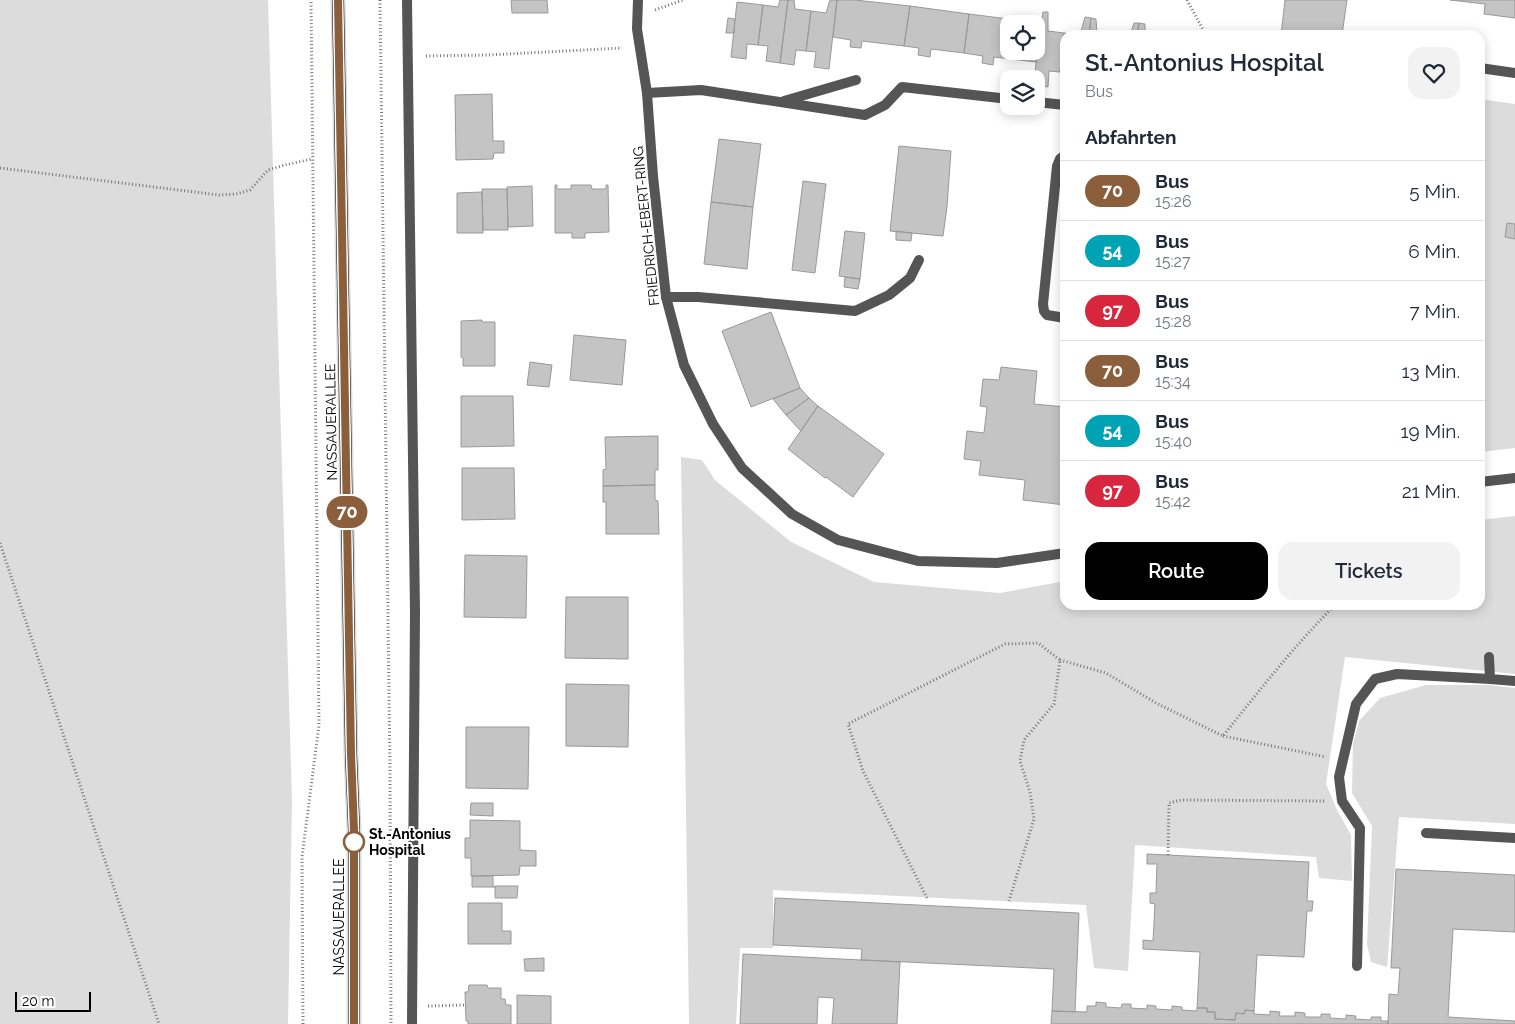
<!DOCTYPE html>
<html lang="de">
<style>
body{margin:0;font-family:Raleway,sans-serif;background:#f2f2f3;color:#1f2937;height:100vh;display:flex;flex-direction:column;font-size:19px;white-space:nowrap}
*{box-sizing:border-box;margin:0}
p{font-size:16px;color:#747a83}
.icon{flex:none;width:28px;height:28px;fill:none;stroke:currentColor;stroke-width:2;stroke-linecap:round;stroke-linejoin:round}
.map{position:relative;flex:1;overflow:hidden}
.sheet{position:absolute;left:1060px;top:30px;width:425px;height:580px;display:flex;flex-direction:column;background:#fff;border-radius:15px;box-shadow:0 2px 12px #0003}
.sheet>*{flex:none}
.badge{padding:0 10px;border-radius:16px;font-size:18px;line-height:32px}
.buttons{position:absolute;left:1000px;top:15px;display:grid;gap:10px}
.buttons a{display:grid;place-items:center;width:45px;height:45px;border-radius:10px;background:#fff;box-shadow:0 2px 12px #0003;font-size:25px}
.scale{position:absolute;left:15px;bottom:12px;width:76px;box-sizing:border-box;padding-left:5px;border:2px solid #000;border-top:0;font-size:14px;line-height:18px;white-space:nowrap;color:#000;-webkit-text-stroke:4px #fff;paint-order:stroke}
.map>.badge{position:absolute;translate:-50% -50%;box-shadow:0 0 0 2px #fff}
h2{padding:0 25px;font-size:19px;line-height:45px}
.round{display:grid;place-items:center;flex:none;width:52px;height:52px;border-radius:15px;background:#f2f2f3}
.overview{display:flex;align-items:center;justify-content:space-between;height:85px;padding:0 25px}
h1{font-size:24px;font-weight:600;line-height:38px}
.button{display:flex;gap:10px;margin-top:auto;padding:10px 25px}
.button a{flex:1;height:58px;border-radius:15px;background:#000;color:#fff;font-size:20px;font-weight:600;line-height:58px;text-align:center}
.button a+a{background:#f2f2f3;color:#1f2937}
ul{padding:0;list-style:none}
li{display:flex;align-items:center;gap:15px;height:60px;padding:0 25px;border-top:1px solid #e0e1e3}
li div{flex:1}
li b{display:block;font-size:19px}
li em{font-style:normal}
li .badge{min-width:55px;font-weight:700;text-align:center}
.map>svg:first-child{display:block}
.green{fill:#dcdcdc}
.building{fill:#c4c4c4;stroke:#999;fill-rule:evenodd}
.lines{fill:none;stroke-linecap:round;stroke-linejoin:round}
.primary-casing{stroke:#dbdbdb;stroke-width:15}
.path{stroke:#777;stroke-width:3;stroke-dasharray:1 2.5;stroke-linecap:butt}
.lane{stroke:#555;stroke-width:10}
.street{stroke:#555;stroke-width:10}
.primary{stroke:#000;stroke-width:12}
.line-casing{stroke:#fff;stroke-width:11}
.line{stroke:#8b5e3c;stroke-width:8}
.stop-dot{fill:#fff;stroke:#8b5e3c;stroke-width:2.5}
.labels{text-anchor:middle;stroke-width:4;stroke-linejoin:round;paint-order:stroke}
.street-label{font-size:14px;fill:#000;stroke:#fff}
.stop-label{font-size:14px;font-weight:bold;fill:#000;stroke:#fff;text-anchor:start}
</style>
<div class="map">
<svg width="1515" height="1024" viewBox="0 0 1515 1024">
<rect width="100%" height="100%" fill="#fff"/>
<path class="green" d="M0,0h268l24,801 -4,223h-288z
M1480,99l35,5v344l-35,4z
M681,457l21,3 13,20 76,62 83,40 126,11 65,-12v24h415v-85l35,-4v158l-170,-17 -19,127 11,26 14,25 1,46 -33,-3 -3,-21 -181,-12 -7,126 -34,-3 -8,-63 -313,-15v58h-33l-4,76h-47z
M1426,685h62l27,3v136l-116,-7 -12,150 -16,-5 -4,-18 5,-118 -20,-33 1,-49 6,-23 21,-23z"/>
<path class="building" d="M511,0h36l1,13h-36z
M780,0h8l-8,63 -14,-2 2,-15 -10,-1 5,-40 15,2z
M788,0h6l1,9 16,2 -5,40 -10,-1 -2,15 -14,-2z
M830,0h7l-8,69 -15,-2 2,-15 -10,-1 5,-40 15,2z
M837,0h18l55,6 -6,40 -42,-5 -1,7 -11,-1 1,-7 -18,-3z
M1285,0h62l-5,35h-61z
M1450,0h65v18l-31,-4 1,-10z
M737,2l26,3 -5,40 -11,-1 -1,15 -15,-2z
M910,6l59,8 -5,39 -33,-4 -1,8 -12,-2 1,-7 -15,-2z
M1043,12h5v19l16,2 -4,39 -11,-1 -1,16 -12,-2v-6h-2z
M969,14l72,9 -5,39 -42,-5 -1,8 -11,-2 1,-7 -19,-3zM1009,24h27v27h-27z
M1085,17l6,1 -2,17h-24v38l-5,-1 4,-39 16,2z
M728,18l7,1 -1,14h-8z
M1091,18l5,1 1,16h-8z
M1134,23h5l-2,12h-7z
M1139,23l6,1v11h-8z
M492,94l1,47h11v12h-10l-1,6 -37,1 -1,-65z
M719,139l42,5 -8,63 -42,-5z
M899,146l52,5 -4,56 -4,29 -53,-5z
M803,181l23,3 -11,89 -23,-3z
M555,185h2v4h14v-4h20l1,4h14v-4h2l1,47 -24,1v5h-13v-5h-17z
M532,186l1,40 -25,1 -1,-40z
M482,189h25l1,41h-25z
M482,192l1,41h-26v-40z
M711,202l42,5 -6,62 -43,-5z
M1507,223l8,1v15l-10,-2z
M845,231l20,2 -5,46 -21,-3z
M896,231l16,2 -1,8 -15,-1z
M845,277l15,2 -2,10 -14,-2z
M771,312l29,76 -49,19 -29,-76z
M482,320v2h13v44h-32v-8l-2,-1v-36z
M574,335l52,5 -4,45 -52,-5z
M530,362l22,3 -3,22 -22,-2z
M1001,367l36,4 -3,33 31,3v98l-42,-5 2,-20 -46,-5 2,-14 -17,-2 3,-28 17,2 3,-26 -7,-1 3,-27 16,1z
M800,388l9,10 -23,17 -13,-16z
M461,396h52l1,50 -53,1z
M809,398l9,8 -17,25 -15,-16z
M818,406l66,48 -31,43 -27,-20 -1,1 -37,-29z
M658,436v34h-3v15l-52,1v-16l3,-1 -1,-32z
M462,468h52l1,51 -53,1z
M655,485v15l3,1 1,33h-53v-32h-3v-16z
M465,555l62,1 -1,62 -62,-1z
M566,597h62v62l-63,-1z
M566,684l63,1 -1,62 -62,-1z
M466,727h63l-1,62 -62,-1z
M471,803h22v13l-23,-1z
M470,820l50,1v29l16,1v15h-16l-1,9 -48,1v-18h-6v-20h5z
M1147,854l162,8 -2,39h6l-1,10h-5l-3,46 -47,-2 -3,56 -9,-1 -1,4 -8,-1 -1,7 -20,-1v-7h-8v-4h-10l3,-56 -57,-3v-9l10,1 2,-37 -5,-1v-10h6l1,-29h-10z
M1396,869l119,6v57l-62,-3 -5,88 67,4v3h-127l1,-30 9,1 2,-27h-9z
M472,876h21v10l2,1h-23z
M495,886h23l-1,12h-22z
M775,898l304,15 -4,99 -23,-1 2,-42 -190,-9h-3l1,-11 -89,-4z
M468,903h34v28h9v13h-43z
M743,954l157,8 -3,62h-65l2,-26 -16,-1 -1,27h-77z
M544,958v13h-19l-1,-12z
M469,985h18l1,3h13v11h4l1,6h5v19h-43v-3h-2l-1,-29h3z
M517,995l34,1v28h-34z
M1096,1002l10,1v4l15,1 1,-4h9v4l16,1v-4l9,1v3l16,1v-4l10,1v3l15,1v-3h10v4h8v7l20,1 1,-7 8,1 1,-4 9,1v3l16,1v-4l10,1 -1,4h16v-4l10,1v4h16v-3h9v4l16,1v-4l10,1 -1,3 16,1v-3h10v4h7v3h-337l1,-13 35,1v-6h9z"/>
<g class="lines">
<defs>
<path id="primary" d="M338,0l13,754 3,75v195"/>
</defs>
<use href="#primary" class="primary-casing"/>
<path class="path" d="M380,0l10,771 1,253
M1187,0l19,35
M655,10l28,-10
M426,56l62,-1 134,-7
M0,168l219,27 17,-1 14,-4 18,-20 17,-5 27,-6
M0,543l159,481
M1060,660l46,13 50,30 67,33c36,-45 71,-90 112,-131
M1223,736l103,21
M1168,855l1,-52 12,-3 145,1
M927,898l-64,-127 -15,-47 157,-80 33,-1 22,17 -6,44 -30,36 -4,21 10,31 4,27 -25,82
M428,1006l37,-1
M303,1024l-1,-167 17,-132 -8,-725"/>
<path class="lane" d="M647,93l54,-3 164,25 20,-10 17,-18 107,12
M784,101l72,-21
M1036,102l29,3
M1065,155l-5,4 -3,7 -14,138 1,7 3,4 18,3
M666,297h32l157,14 34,-16 21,-17 9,-18
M1489,657l1,22 25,2
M1426,833l89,5
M1357,966l3,-138 -18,-27 -3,-24 17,-73 19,-25 22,-5 93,5"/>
<path class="street" d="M407,0l8,612 -3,412
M638,0l-1,29 10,64 6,83 13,121 18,68 29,59 29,44 50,46 46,26 80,21 79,2 68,-10
M1480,68l35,5
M1480,482l35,-4"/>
<use href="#primary" class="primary"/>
</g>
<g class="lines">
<defs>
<path id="line" d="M338,0l13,754 3,76v194"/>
</defs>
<use href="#line" class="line-casing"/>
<use href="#line" class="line"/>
</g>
<circle class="stop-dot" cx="354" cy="842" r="10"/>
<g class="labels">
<g class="street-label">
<text transform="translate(646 226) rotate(-96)" y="5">FRIEDRICH-EBERT-RING</text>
<text transform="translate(331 422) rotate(-91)" y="5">NASSAUERALLEE</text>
<text transform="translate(339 917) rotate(-90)" y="5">NASSAUERALLEE</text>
</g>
<g class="stop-label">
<text x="369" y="839">St.-Antonius<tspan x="369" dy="16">Hospital</tspan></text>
</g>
</g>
</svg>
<div class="buttons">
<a><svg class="icon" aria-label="locate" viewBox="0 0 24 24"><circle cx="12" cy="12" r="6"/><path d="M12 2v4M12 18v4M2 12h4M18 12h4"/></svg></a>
<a><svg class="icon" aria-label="layers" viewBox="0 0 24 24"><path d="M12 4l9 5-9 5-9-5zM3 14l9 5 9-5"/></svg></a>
</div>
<div class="scale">20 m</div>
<b class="badge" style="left:347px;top:512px;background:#8b5e3c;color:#fff">70</b>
<section class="sheet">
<div class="overview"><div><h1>St.-Antonius Hospital</h1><p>Bus</p></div><a class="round"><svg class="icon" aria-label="heart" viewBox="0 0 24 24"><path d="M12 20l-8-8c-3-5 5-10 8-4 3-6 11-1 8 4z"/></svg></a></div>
<h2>Abfahrten</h2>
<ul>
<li><span class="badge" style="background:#8b5e3c;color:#fff">70</span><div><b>Bus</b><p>15:26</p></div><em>5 Min.</em></li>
<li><span class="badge" style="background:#00a3b4;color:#fff">54</span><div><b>Bus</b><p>15:27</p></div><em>6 Min.</em></li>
<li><span class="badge" style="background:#d7263d;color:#fff">97</span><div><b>Bus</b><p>15:28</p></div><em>7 Min.</em></li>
<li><span class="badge" style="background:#8b5e3c;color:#fff">70</span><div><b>Bus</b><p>15:34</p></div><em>13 Min.</em></li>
<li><span class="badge" style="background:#00a3b4;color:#fff">54</span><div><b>Bus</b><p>15:40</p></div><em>19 Min.</em></li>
<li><span class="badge" style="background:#d7263d;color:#fff">97</span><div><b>Bus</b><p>15:42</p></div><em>21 Min.</em></li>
</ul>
<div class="button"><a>Route</a><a>Tickets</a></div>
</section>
</div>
